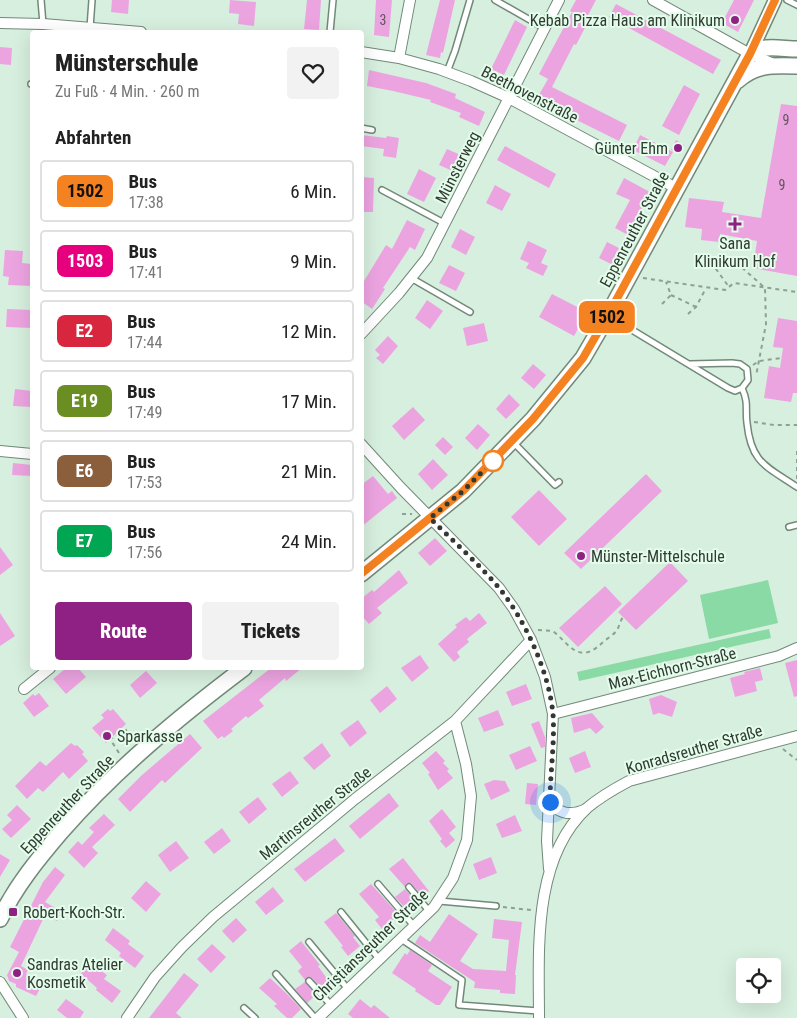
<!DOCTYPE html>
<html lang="de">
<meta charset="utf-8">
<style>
body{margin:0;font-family:"Roboto Condensed",sans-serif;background:#f2f2f2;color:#222;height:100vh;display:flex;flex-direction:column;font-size:19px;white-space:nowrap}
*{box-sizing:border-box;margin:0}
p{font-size:16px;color:#767676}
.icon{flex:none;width:28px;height:28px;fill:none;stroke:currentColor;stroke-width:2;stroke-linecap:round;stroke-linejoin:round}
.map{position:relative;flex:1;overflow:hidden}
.panel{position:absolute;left:30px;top:30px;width:334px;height:640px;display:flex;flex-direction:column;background:#fff;border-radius:5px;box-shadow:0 5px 20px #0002}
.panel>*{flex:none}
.badge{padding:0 10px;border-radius:8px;font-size:18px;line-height:32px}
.fabs{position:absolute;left:736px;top:958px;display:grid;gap:10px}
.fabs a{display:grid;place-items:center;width:45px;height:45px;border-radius:5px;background:#fff;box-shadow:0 5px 20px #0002;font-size:25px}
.you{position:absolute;width:25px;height:25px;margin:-12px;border:4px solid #fff;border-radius:50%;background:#1a73e8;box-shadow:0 0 0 8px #1a73e833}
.map>.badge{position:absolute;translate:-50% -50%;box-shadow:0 0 0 2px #fff}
h2{padding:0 25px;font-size:19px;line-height:45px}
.round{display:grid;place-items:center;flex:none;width:52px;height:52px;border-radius:5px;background:#f2f2f2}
.overview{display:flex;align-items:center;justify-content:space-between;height:85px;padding:0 25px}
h1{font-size:24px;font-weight:800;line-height:38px}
.button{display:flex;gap:10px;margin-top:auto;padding:10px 25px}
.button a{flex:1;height:58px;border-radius:5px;background:#8f2184;color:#fff;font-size:20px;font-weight:800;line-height:58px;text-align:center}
.button a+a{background:#f2f2f2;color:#222}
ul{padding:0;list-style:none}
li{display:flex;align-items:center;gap:15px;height:62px;margin:0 10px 8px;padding:0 15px;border:2px solid #e0e0e0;border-radius:5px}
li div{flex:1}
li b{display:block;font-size:19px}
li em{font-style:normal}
li .badge{min-width:55px;font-weight:700;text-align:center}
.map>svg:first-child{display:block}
.green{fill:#89daa4}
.building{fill:#eca4e0}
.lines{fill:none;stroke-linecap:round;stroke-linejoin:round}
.service-casing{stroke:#728979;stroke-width:8}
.minor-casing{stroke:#728979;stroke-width:12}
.tertiary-casing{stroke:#728979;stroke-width:15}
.secondary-casing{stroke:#728979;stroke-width:18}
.path{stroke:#8e9f93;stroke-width:2;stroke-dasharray:4 4;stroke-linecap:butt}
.service{stroke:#fff;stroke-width:5}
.minor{stroke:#fff;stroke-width:10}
.tertiary{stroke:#fff;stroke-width:12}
.secondary{stroke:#fff;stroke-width:15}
.line-casing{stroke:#fff;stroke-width:11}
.line{stroke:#f58220;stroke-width:8}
.walk{stroke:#303932;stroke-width:5;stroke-dasharray:0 9}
.poi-dot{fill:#8f2184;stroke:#e4fdeb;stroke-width:2}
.stop-dot{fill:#fff;stroke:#f58220;stroke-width:2.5}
.labels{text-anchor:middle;stroke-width:4;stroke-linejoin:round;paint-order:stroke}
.number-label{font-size:14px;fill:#5f545e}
.poi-label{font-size:16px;fill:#303932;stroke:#e4fdeb;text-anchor:start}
.street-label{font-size:16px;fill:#303932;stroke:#e4fdeb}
</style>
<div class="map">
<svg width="797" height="1018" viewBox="0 0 797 1018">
<rect width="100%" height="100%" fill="#d7efde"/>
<path class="green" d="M768,580l10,43 -69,16 -9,-44z
M769,629l2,9 -192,43 -2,-9z"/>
<path class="building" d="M112,0h17l-1,14 -17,-2z
M230,0l26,2 -2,24 -16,-2 1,-10 -10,-1z
M307,0h14l-2,30 -15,-1z
M376,0h16l-3,37 -15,-2z
M440,0h15l-12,53 -2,-1 -1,6 -14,-3z
M576,0h20l-10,19 3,1 -13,25 -2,-1 -22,43 75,38 -8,16 -83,-41 12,-21 -9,-5 33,-62 -2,-1z
M734,0h20l-16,32 -16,-9z
M616,4l105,56 -8,14 -104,-57z
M515,20l12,7 -23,48 -13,-6z
M0,47l12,1 -1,17 -11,-1z
M369,70l57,13 30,11 -1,4 30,14 -6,14 -20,-9 2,-4 -31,-11 1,-2 -38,-9 -26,-5z
M684,85l16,9 -21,41 -17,-9z
M781,104l16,2v170l-44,-8 4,-27 -37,-7 -1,8 -18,-2 1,-11 -17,-2 4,-29 35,4 -2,10 39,6z
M361,135l25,3 1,-2 12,2 -3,20 -13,-2 1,-7 -23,-3z
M640,135l33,17 -8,14 -32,-16z
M676,140l8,5 -4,9 -9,-4z
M505,146l51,28 -7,14 -52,-28z
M447,149l16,7 -8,16 -16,-7z
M419,169l17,9 -12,24 -17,-8z
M361,177l13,1 -1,34h-12z
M624,178l26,14 -22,43 -13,-7 15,-28 -14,-6z
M495,185l16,9 -9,17 -16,-8z
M407,220l18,9 -10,21 -5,-3 -27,41 2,1 -13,20 -11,-8v-15l25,-41 6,4z
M460,229l15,8 -9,18 -15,-8z
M528,241l19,9 -6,13 7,3 -5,10 -17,-8 3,-5 -9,-4z
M607,242l14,7 -8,16 -14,-7z
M5,250l18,1 -1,12 10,1v22l-24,-1 1,-8 -6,-1z
M449,265l16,8 -9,18 -17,-8z
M552,294l35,18 -13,24 -35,-19z
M427,300l16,11 -13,18 -15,-11z
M7,309l25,1v18l-26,-1z
M778,318l19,3v72h-4l-2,9 -27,-4 5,-32 11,2 3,-20 -10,-1z
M484,323l4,18 -21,5 -4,-18z
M388,336l10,10 -15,18 -7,-6 4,-3 -5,-5z
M533,364l13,11 -12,14 -13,-11z
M15,389l17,2v16l-19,-1z
M509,394l11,11 -14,14 -10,-10z
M413,407l12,13 -21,20 -12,-14z
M478,424l12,11 -13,15 -12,-12z
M443,437l10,10 -8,8 -10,-10z
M433,459l15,16 -16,15 -14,-16z
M13,463l19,2v11l-20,-1z
M646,474l16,17 -81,78 -17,-16z
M373,476l15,18 4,-3 5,7 -36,29v-42z
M539,490l28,29 -28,27 -28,-29z
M435,538l12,13 -17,15 -12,-13z
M0,547l13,18 -13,10z
M670,562l18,19 -52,49 -18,-18z
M399,570l9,13 -31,25 5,5 -13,11 -8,-9v-16l11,-9 2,2z
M605,586l17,18 -44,43 -19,-19z
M0,613l15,23 -15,10z
M479,613l8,10 -20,16 2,3 -12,10 3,5 -6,5 -16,-18 19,-17 -2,-2 11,-8 4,4z
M420,655l9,13 -17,14 -11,-14z
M797,660v36l-3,1 -9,-34z
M66,668h12l8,9 -20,17 -13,-15z
M271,668h31l-16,13 -1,-3 -26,22 5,6 -16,12 -2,-2 -15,13 2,2 -9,7 -2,-2 -4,3 -15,-18z
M760,668l3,12 -8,2 2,9 -22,6 -5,-19 15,-4 -1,-2z
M146,671l11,12 -17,15 -10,-13z
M526,684l6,15 -20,7 -6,-14z
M387,686l10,13 -17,14 -10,-13z
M39,693l10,13 -15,11 -11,-14 10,-9 2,2z
M661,695l16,7 -5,15 -13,-4 -6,2 -4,-16z
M108,709l2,2 3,-2 13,15 -20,19 -14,-15 12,-10 -3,-3z
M498,710l6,15 -20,7 -6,-14z
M592,713l12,14 -8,7 -6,-6 -16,5 -3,-15z
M358,720l9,13 -17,14 -10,-14z
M539,721l6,16v10l-4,1 -10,-24z
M190,734l12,14 -37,35 -3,-3 -32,32 -12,-13 24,-24z
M71,743l4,3 2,-1 7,7 -2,2 6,7 -19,18 -6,-7 -20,20 -5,-4 -11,11 -12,-13 25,-25 6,5z
M322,743l9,13 -17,14 -11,-12z
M530,746l7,15 -21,9 -7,-15z
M436,751l9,10 -2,2 6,6 -2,2 6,7 -15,12 -10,-16 2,-1 -8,-10z
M585,751l6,16 -16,6 -6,-15z
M290,771l9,12 -17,14 -10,-13z
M494,780l11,1 5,10 -19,9 -7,-16z
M527,783l11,1 -2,21 -11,-1z
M389,793l10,13 -39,33 -11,-13z
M258,797l9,12 -18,15 -10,-12z
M17,805l14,14 -20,19 -9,-9 10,-9 -5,-5z
M442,809l14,18 -7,6 6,7 -9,8 -6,-7 2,-2 -13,-18z
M104,814l11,11 -23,22 6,6 -14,15 -16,-16 10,-11 4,4 12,-13 -5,-4z
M515,815l7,16 -20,7 -6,-14z
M222,828l9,13 -17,13 -10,-12z
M335,838l10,13 -40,31 -11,-13z
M176,841l13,17 -19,14 -12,-17z
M0,854l10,6 -10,17z
M491,857l6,16 -18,7 -6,-16z
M403,858l26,33 -6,6 -12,-14h-4l-2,4 -16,-18z
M55,867l10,8 -20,27 17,10 -5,9 -12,-6 -24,51 7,4 -2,4 17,9 -7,13 -20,-9v-3l-7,-3 -2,-6 12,-23 -9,-5 33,-65z
M146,881l15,13 -15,18 -15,-14z
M371,884l28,31 -17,14 -7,-9 4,-3 -20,-23z
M273,887l11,14 -18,14 -11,-13z
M405,889l11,13 -10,7 -11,-12z
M336,913l19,23 -2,1 7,9 -12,10 -7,-9 2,-1 -19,-24z
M449,914l29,20 -18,27 13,8 33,2 3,-31 -17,-2 2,-19 28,3 -7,53h1l-1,19 -15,-1v-3l-26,-2 1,-6 -60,-39 5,-8 10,7z
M236,918l11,12 -14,13 -11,-12z
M113,928l17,13 -2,3 16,12 -9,12 -16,-12 2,-3 -16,-13z
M301,941l19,24 -2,1 13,18 -8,6 -11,-12 -4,-1 -3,3 -7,-9 4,-4 -13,-16z
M212,944l14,13 -15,16 -14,-14z
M410,950l22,15 -4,6 24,16 -12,18h-4l-21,-14 1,-2 -24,-16 13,-20 2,2z
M89,962l18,13 -3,4 17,12 -9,12 -16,-13 1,-2 -16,-14z
M184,973l15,12 -23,28 6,5h-33z
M270,978l18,17 13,14 -9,9h-5l-13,-12 3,-2 -18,-16z
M305,982l11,13 -9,8 -12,-14z
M66,999l18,13 -4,6h-13l-10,-8z
M360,999l11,9 3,-3 16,13h-37l-5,-4z"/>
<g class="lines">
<defs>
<path id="service" d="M41,0l2,24
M495,0l49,28
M787,0l10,5
M90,28l2,-28
M330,32l3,-32
M447,72l8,-21 15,-51
M31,84h1
M361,128l11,2
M382,190l62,33
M411,278l59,34
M609,316l119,72 7,3 7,-3 6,-8 -1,-11 -7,-5 -8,-1 -42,1
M742,388c7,16 3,20 5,35 4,40 19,43 50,64
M513,442l42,43 4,-3
M789,527l8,-2
M378,884l36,42
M409,887l20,24
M439,901l57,5
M341,912l38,47
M401,939l61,41 -3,25 80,6
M309,942l38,46
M276,974l39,44
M309,981l22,24
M244,1008l11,10"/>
<path id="minor" d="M653,0l97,54 24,10
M0,23l43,1 98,8
M361,52l38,6 40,11 32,12 38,17 167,90
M399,58l11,-58
M361,334l38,-41 28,-35 132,-258
M361,444l40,44 98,100 15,21 17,31 14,37 8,37 -6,127 2,28
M0,451l32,3
M24,689l26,-21
M553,714l226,-58 18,-8
M550,797c4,18 22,19 36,12
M0,982l23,36
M127,1018l28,-41 27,-30 31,-30 142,-118 100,-78 76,-81
M318,1018l116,-111 19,-29 14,-38 4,-44 -5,-32 -11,-43
M539,1018c0,-68 -7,-159 48,-210 13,-11 27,-19 42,-27l168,-45"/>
<path id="tertiary" d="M750,54l25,-54"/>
<path id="secondary" d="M737,81c18,-17 37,-16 60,-15
M361,574l102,-83 70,-72 50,-61 25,-43 142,-261c12,-10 32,-5 47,-5
M0,919c15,-32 38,-60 61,-87 54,-62 118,-115 183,-164"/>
</defs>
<use href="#service" class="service-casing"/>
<use href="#minor" class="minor-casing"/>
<use href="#tertiary" class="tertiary-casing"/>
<use href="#secondary" class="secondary-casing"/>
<path class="path" d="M730,257l35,31 1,36 -10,52
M711,262l18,25
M643,278l82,12 9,-7 63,9
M671,295l25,12
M662,304l9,-9 -5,-13
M688,314l8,-7 10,-19
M753,365l6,-4 23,-3
M754,422l20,3h23
M797,479v-30
M402,514h10
M538,630l15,1c17,14 26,34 49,12 4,-4 12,-8 15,-13 3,-5 3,-10 7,-14
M783,749l14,11
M119,753l-9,-14 20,-11
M503,907l28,3"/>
<use href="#service" class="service"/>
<use href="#minor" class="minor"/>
<use href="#tertiary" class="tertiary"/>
<use href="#secondary" class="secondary"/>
</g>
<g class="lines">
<defs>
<path id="line" d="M361,574l102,-83 70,-72 50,-61 25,-43 142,-261 25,-54"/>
</defs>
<use href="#line" class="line-casing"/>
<use href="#line" class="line"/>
<path class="walk" d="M493,461l-30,30 -33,27c23,23 50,47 70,71 26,33 49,83 53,125 2,29 -3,59 -3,88"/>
</g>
<g class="poi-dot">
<circle cx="735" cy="20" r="5"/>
<circle cx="678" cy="148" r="5"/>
<path d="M732.5 216.5h5v5h5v5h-5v5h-5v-5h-5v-5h5z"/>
<circle cx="581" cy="556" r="5"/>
<circle cx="107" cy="736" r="5"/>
<rect x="8" y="907" width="10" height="10" rx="2.5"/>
<circle cx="17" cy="973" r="5"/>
</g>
<circle class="stop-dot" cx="493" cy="461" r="10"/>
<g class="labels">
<g class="number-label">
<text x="383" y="25">3</text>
<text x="786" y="125">9</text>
<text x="782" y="190">9</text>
</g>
<g class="poi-label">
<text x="725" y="26" text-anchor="end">Kebab Pizza Haus am Klinikum</text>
<text x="668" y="154" text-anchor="end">Günter Ehm</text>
<text x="735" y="249" text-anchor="middle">Sana<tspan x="735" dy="18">Klinikum Hof</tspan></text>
<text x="591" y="562">Münster-Mittelschule</text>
<text x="117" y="742">Sparkasse</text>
<text x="23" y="918">Robert-Koch-Str.</text>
<text x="27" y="970">Sandras Atelier<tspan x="27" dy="18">Kosmetik</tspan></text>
</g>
<g class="street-label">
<text transform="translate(530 94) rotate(27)" y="6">Beethovenstraße</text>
<text transform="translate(457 167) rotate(-63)" y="6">Münsterweg</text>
<text transform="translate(634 229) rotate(-62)" y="6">Eppenreuther Straße</text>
<text transform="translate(672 668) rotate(-14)" y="6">Max-Eichhorn-Straße</text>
<text transform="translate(694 749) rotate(-16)" y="6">Konradsreuther Straße</text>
<text transform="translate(67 804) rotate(-47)" y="6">Eppenreuther Straße</text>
<text transform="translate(315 813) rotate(-39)" y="6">Martinsreuther Straße</text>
<text transform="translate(370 945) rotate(-44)" y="6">Christiansreuther Straße</text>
</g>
</g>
</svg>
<div class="fabs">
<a><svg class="icon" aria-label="locate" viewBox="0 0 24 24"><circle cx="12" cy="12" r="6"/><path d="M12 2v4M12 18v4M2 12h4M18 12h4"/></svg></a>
</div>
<div class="you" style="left:550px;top:802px"></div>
<b class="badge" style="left:607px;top:317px;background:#f58220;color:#111">1502</b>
<section class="panel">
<div class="overview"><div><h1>Münsterschule</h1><p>Zu Fuß · 4 Min. · 260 m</p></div><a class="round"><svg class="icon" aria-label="heart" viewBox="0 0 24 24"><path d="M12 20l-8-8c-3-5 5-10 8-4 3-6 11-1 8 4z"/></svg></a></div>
<h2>Abfahrten</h2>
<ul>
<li><span class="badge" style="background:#f58220;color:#111">1502</span><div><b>Bus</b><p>17:38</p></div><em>6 Min.</em></li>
<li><span class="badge" style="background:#e6007e;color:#fff">1503</span><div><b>Bus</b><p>17:41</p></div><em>9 Min.</em></li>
<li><span class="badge" style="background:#d7263d;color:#fff">E2</span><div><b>Bus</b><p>17:44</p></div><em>12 Min.</em></li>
<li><span class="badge" style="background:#6b8e23;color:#fff">E19</span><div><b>Bus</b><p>17:49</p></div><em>17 Min.</em></li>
<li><span class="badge" style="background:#8b5e3c;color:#fff">E6</span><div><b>Bus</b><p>17:53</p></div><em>21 Min.</em></li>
<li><span class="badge" style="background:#00a651;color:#fff">E7</span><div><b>Bus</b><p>17:56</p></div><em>24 Min.</em></li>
</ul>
<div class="button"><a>Route</a><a>Tickets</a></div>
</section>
</div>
